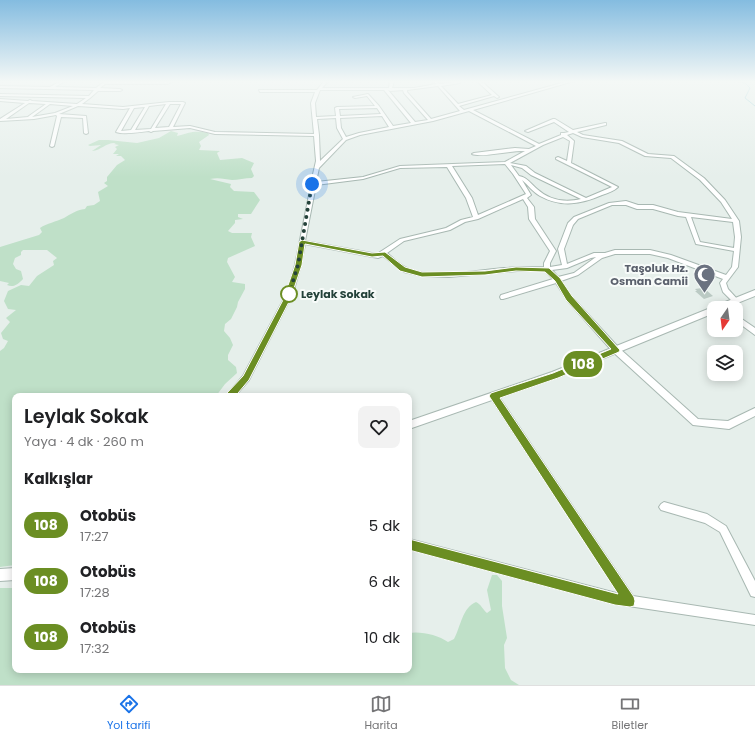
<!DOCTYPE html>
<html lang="tr">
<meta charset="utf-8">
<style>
body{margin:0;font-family:Poppins,sans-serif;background:#f2f2f2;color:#202124;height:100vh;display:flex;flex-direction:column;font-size:15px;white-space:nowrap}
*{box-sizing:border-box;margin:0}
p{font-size:13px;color:#757577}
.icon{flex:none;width:22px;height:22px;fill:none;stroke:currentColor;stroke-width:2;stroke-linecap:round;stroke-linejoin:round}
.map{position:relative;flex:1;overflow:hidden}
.sheet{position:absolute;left:12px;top:393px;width:400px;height:280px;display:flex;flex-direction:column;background:#fff;border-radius:8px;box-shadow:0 2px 10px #0003}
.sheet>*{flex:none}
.badge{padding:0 8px;border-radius:13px;font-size:14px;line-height:26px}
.needle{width:26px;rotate:194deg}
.fabs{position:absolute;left:707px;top:301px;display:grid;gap:8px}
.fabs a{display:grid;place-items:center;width:36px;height:36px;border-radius:8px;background:#fff;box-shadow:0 2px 10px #0003;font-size:20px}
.you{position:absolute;width:20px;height:20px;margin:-10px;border:3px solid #fff;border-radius:50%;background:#1a73e8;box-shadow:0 0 0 6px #1a73e833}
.map>.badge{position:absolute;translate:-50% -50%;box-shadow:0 0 0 2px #fff}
h2{padding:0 12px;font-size:15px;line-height:36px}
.round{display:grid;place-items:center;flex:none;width:42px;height:42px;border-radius:8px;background:#f2f2f2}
.headline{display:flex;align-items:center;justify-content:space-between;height:68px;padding:0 12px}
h1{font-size:19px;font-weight:600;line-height:30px}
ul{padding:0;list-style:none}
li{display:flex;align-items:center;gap:12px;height:56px;padding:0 12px}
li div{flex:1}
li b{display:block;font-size:15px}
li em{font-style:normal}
li .badge{min-width:44px;font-weight:700;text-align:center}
.dock{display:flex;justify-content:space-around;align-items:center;height:56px;border-top:1px solid #e0e0e0;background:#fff;font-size:11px;color:#757577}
.dock a{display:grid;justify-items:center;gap:2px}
.dock .active{color:#1a73e8}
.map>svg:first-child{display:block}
.green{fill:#bfe0c8}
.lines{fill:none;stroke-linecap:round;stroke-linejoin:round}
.stream{stroke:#8ec9d4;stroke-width:1}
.building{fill:#bbcac4}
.minor-casing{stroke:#a8b8b2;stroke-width:2}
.tertiary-casing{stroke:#a8b8b2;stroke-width:2}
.minor{fill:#fff;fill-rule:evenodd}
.tertiary{fill:#fff;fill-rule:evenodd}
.line{fill:#6b8e23;stroke:#fff}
.walk{stroke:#24423a;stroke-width:4;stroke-dasharray:0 7.2}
.stop-dot{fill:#fff;stroke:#6b8e23;stroke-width:2}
.labels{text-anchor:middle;stroke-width:4;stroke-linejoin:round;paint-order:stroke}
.worship-label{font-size:11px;font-weight:bold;fill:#5b616d;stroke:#f7fbf9;text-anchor:end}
.stop-label{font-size:11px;font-weight:bold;fill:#24423a;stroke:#f7fbf9;text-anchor:start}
</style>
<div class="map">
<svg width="755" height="685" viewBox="0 0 755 685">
<rect width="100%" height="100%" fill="#e6efeb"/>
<path class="green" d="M171,131l7,2 -1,3c12,-3 17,-6 31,-3l1,2 -10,7 2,4 -2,4 21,1 -3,2 3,7 22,-2 12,5 -3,6 3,7 -2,2c-7,0 -14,2 -20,2 -7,-1 -14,-3 -22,-1l21,5 -1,3 4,4 20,1 6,8 -9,14h-13v3l5,2 -8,1v3l-7,8 4,2h20l-1,4 4,9 -27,12 -1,4 8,15 -3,5 13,2v5l-7,13 -1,5 -6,12 -6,5 -1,7 6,7 3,7 -5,10v5l8,7 1,6 -12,11 -9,12h-201v169l-15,2v-216l4,-3 4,-7 -5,-2 -2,-6 9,-11 -4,-4 10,-8 -8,-1 -4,-8 4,-10 13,-6 8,1 8,-10 17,-11 -1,-4 4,-3 -10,-8h-24l-2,2v3l-6,3 -2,6 3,5 5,2 2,8c-5,5 -9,9 -16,6l2,-2 -9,-2v-34l39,-12 3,-3 -2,-4c7,-5 16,-6 24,-10 7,-4 12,-8 21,-9l2,-3 7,-1 6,-4 -2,-9 10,-6 -4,-3 3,-2v-4l10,-12 8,-5 -4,-4h-5l3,-2h-6l4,-5 -2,-2 4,-2 -5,-1 2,-1c-10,-1 -14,7 -24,8l9,-6 -11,1 -2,-1 11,-5h9l29,3 22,-5z
M492,575h5l5,6v25l5,32 -3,7 1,23 6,12 8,5h-519v-97h15v82h394v-37c12,-2 29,2 39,9l6,-3c7,-13 8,-31 22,-37 5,2 7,8 11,11l4,-3 -4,-20z"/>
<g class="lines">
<path class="stream" d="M736,81l9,2 5,5 -5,10 10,8"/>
</g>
<path class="building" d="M702,288l3,1 8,7 -9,3 -9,-8h2l-2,-2z"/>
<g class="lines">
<defs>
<path id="minor" d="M61,81h4l-10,6 41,1 9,-7h4l-1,1h59l6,-1 -5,3h-63l-5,4 20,1 2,1 -2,1h-22l-8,7 -8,6 41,3 46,-5h14l2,1 -12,24 17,-1 25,6 99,2 -3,-31 4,-11h-55l-1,-2h58l7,-9h4l-6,7h67l1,-7h4l-2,7h22l22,-4 -3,-3h4l3,3 19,-3 1,2 -19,3 17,18 34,-9 -15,-14h4l18,16 -2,1 -3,-2 -35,10 5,4 105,-29h5l-101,29 66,34 22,-9v-2h3l5,-1 -15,-10 -26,10 -3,-1 28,-12h2l18,11 32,-7h1v2l-29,7 6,3 39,6 26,13 26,2 30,22 21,22 14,21 2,16 -3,30 -12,16 2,6 11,12 -3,2h-2l-11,-11 -3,-9 3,-4 -55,-21 -18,-4h-35l-13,4 -24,17 -17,6 10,15 48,52 79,71 30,2 27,-13v8l-26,13 -36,-4 -80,-73 -46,-52 -11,-17 -53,16h-2l-1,-2 1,-2 52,-16 -8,-8h-28l-68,6 -27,-1 -18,-4 -21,-16 -5,2 -73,-14 -4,21 -8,28 -44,87 -14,16h-9l17,-20 44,-83 8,-28 16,-80 -1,-1 1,-1 5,-22 -2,-25 -99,-2 -25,-6 -37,3 -2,1 -2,-1c-10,1 -25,4 -33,1l14,-24 -7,1 -45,-3 -19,8 27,2 2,17 -2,1 -2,-1 -1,-15 -22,-1 -7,29 -2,1 -2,-1 7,-30 -1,-1 -22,4 -34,2v-2l25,-16 -25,-2v-2l28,2 2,-1 2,1 45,3 9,-6 -86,-2v-2l89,2 5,-6 -94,-2v-2l50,1zM438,86l22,25 -29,8 -24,-27v-2zM320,90h64l27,33 -18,3 -14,-20 -11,-12 -15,3 2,1 12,-2 8,10 -38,1 -2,1 1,8 -20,1 -1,-14zM388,90l2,1 13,-1 1,3 24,27 -13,2zM29,103l17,1 -17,12 -1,1 -22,2zM50,104l23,2 -18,7 -23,4zM166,104l-15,25 -16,1 14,-24zM170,104h11l-12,23 -14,1zM145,107l-14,23 -10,1 13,-23zM377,108l4,6 -41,2 -1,-7zM469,111l67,35 -7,3 -14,-1 -41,5 -2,1c9,4 40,-4 53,-3l-20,11 -105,4 -37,11 -47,5 3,-14 27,-28 14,-5 73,-14zM382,116l7,11 -30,6 -13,4 -5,-9 -1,-10zM336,118l1,10 6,11 -23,22 -1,-26 -2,-16zM573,133l9,4 37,6 26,13 26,2 29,22 21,22 11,17 -54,-7 -25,-7h-15l-12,-4 -17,2 -35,14 -6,6 -10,26 4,16 -12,2v-4l6,-12 -21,-32 -1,-12 -7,-9 4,-3 -9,-15c6,5 11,12 18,16 22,12 41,8 62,-1 6,-2 12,-4 16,-8l-47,-24 3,-22 -7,-6zM563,137l7,4 -3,20 -9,-4 -2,1v1l56,28 -26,11 -51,-25 -9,-7 -16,-3 33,-18zM505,164l8,10 13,20 -48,21 -6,-17 -20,-32zM511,165l11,3 9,7 50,24c-16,4 -32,1 -44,-10 -6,-5 -10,-12 -18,-13zM447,167l19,31 7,19 -12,3 -15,8 -46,11 -23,15 -72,-13 11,-56 47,-6 37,-11zM523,199l5,8 1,12 21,32 -6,12v4c-13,0 -27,0 -40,1 -25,2 -73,11 -95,1 -9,-3 -15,-10 -22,-16l17,-12 46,-11 15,-8 13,-3zM612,205h14l11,4h16l25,7 8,1 10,27 38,7 -2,16 -6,8 -55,-20 -21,-5h-35l-10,3h-11l-27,11 -3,-15 9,-24 5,-6zM691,217l42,5 2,15 -1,11 -34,-6zM596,257l-22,16 -16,4 -6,-7 15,-2 24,-10z
M736,315l19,13v7l-19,-14z
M494,393l3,1 136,202 122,19v10l-140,-21 -206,-55v-10l211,55 -129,-196 -1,-2 1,-2z
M664,502l43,12 19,12 29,55v16l-4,-1 -31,-64 -15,-9 -44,-13 -2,-3 2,-3z"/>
<path id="tertiary" d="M755,290v6l-30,12h-11v5l-156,64 -149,52v-8l143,-49z
M15,568v12l-15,1v-12z"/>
</defs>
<use href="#minor" class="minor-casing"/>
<use href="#tertiary" class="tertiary-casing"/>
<use href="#minor" class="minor"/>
<use href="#tertiary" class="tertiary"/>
</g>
<linearGradient id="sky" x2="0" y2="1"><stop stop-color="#84bce0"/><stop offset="0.46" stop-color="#f4f8f6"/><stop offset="1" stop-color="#f4f8f6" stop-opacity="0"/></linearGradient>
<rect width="755" height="177" fill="url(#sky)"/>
<path class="line" d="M302,240l70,13 13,-1 20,15 17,5 63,-1 31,-4 33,1 11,10 12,18 48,54 -1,2 -61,26 -58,20 134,199 1,4 -1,5 -4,1 -15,-2 -206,-55 -4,-2 -1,-4 1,-3 4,-2 209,55 -129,-198 2,-3 62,-20 58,-24 -45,-49 -11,-19 -10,-9 -29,-1 -31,4 -63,2 -22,-6 -17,-15 -11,1 -67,-13 -3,21 -12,35 -41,80 -16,19h-6v-6l16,-17 40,-76 12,-35 4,-23z"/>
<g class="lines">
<path class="walk" d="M289,294l9,-29 14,-81"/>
</g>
<defs>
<symbol id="mosque-pin" viewBox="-11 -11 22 30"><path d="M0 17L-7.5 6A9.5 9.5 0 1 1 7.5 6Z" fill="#6b7280" stroke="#f7fbf9"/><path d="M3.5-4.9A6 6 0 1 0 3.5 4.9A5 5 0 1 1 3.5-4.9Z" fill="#fff"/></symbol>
</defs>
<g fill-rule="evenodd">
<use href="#mosque-pin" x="692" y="262" width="25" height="34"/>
</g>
<circle class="stop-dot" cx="289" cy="294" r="8"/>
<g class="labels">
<g class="worship-label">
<text x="688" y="272">Taşoluk Hz.<tspan x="688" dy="13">Osman Camii</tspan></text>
</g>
<g class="stop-label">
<text x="301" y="298">Leylak Sokak</text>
</g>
</g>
</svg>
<div class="fabs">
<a><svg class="needle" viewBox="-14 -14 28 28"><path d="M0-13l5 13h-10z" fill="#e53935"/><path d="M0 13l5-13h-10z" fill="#757577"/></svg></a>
<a><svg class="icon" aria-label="layers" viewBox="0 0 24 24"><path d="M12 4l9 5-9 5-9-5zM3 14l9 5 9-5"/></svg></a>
</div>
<div class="you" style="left:312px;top:184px"></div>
<b class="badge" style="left:583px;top:364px;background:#6b8e23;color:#fff">108</b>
<section class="sheet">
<div class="headline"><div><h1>Leylak Sokak</h1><p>Yaya · 4 dk · 260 m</p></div><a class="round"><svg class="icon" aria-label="heart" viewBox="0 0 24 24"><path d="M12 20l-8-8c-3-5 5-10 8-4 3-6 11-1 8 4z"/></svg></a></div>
<h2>Kalkışlar</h2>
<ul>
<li><span class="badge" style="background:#6b8e23;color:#fff">108</span><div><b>Otobüs</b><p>17:27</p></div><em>5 dk</em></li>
<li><span class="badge" style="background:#6b8e23;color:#fff">108</span><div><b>Otobüs</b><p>17:28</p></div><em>6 dk</em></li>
<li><span class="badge" style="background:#6b8e23;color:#fff">108</span><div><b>Otobüs</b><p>17:32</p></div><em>10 dk</em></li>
</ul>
</section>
</div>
<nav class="dock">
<a class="active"><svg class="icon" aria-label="directions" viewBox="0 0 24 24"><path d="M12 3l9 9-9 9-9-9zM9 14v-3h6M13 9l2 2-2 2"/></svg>Yol tarifi</a>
<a><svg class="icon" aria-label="map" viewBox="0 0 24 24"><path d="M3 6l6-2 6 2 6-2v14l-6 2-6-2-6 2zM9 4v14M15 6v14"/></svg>Harita</a>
<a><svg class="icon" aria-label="tickets" viewBox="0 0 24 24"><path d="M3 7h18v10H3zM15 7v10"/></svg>Biletler</a>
</nav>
